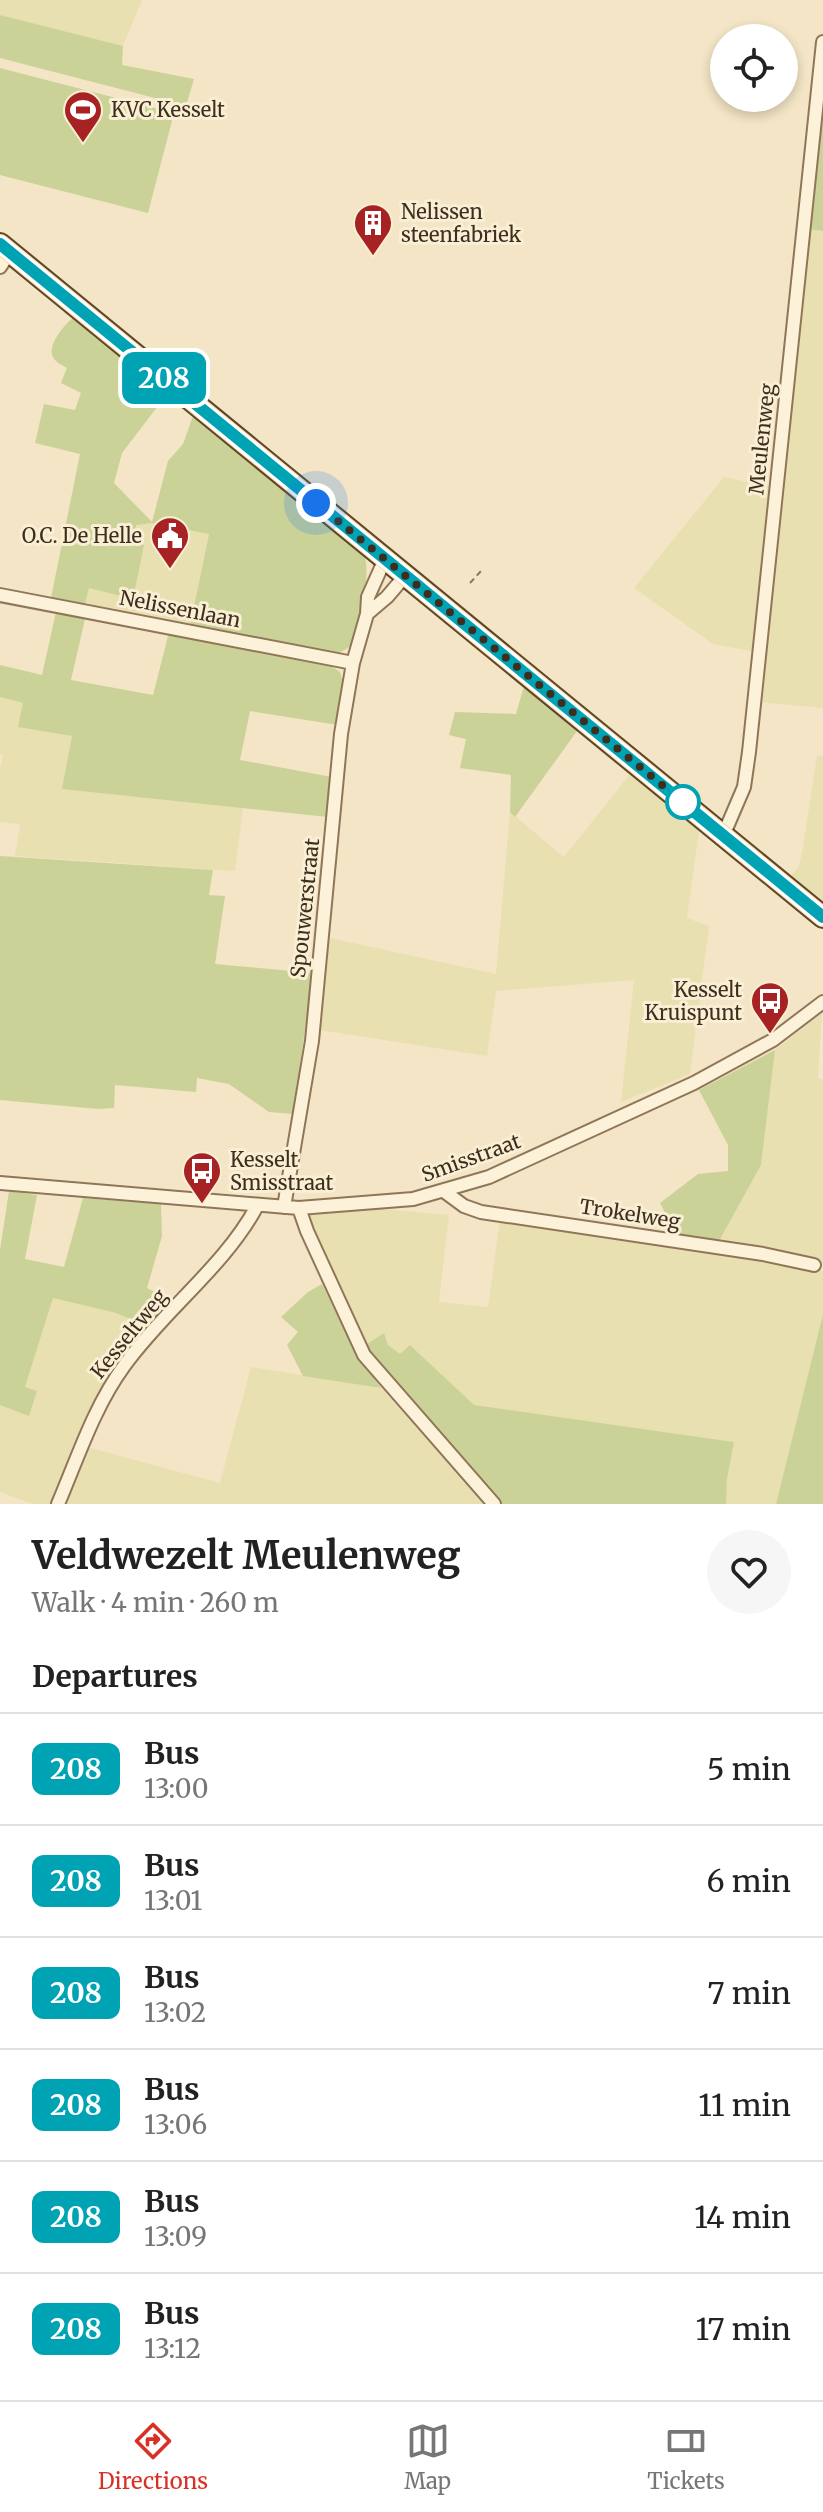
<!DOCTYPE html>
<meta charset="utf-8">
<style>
body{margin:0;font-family:Merriweather,serif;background:#f6f6f6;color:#222;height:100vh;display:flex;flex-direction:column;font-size:30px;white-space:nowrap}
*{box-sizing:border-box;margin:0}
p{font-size:26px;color:#767676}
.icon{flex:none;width:44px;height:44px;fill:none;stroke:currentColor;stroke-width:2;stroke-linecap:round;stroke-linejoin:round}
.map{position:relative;height:1504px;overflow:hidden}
.side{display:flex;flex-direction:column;background:#fff;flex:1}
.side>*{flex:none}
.badge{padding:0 16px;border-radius:12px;font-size:28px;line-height:52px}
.tools{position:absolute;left:710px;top:24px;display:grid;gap:16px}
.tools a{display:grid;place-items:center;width:88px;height:88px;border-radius:50%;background:#fff;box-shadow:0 4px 12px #0003;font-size:40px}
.you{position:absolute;width:40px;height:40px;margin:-20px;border:6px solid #fff;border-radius:50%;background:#1a73e8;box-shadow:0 0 0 12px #1a73e833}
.map>.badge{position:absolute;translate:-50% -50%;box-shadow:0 0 0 4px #fff}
h2{padding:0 32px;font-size:30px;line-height:72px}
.round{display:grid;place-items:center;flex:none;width:84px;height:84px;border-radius:42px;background:#f6f6f6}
.headline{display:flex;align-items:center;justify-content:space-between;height:136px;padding:0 32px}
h1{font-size:38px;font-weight:700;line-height:60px}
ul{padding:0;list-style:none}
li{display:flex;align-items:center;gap:24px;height:112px;padding:0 32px;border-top:2px solid #e0e0e0}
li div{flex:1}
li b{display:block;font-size:30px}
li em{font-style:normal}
li .badge{min-width:88px;font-weight:700;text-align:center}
.tab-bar{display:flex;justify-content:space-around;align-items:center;height:112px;border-top:2px solid #e0e0e0;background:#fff;font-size:22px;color:#767676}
.tab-bar a{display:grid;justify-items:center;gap:4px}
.tab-bar .current{color:#d93025}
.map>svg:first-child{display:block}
.farmland{fill:#e9e0b1}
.green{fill:#cbd297}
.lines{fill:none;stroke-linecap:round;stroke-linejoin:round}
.street-casing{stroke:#907658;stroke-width:16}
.primary-casing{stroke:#5e442d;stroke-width:24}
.path{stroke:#907658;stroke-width:2;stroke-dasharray:6 4;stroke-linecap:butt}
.street{stroke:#fcf2d9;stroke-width:12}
.primary{stroke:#f9db9a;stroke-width:20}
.line-casing{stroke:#fff;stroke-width:18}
.line{stroke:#00a3b4;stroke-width:12}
.walk{stroke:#3f2e1e;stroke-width:8;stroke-dasharray:0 14.4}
.stop-dot{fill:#fff;stroke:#00a3b4;stroke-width:4}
.labels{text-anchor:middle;stroke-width:6;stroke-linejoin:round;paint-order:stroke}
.poi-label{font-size:20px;fill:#3f2e1e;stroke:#f9efd5;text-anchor:start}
.street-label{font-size:20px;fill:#3f2e1e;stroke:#f9efd5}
</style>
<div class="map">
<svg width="823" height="1504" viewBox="0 0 823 1504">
<rect width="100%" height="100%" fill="#f3e5c5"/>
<path class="farmland" d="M0,0h142l-19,46 -123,-31z
M808,229l15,2v477l-63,-6z
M724,477l47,10 -16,165 -42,-8 -79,-56z
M104,517l34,6h14l57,11 -19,92 -105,-22z
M0,697l24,6 -5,24 53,9 -9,53 180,18 -8,64 -220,-15 5,-32 -20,-2v-54l3,-13 -3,-1z
M817,756h6v152l-34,-29 10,-13 4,-19z
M630,774l69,57 -12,87 22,8 -19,148 -69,28 13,-122 -138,11 -9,65 -167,-26 10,-92 166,36 14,-162 54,45z
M822,1013l-4,65 5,1v184l-105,-20 43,-78 14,-115z
M382,1209l67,6 -10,87 49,5 12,-87 323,51v43l-47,190h-50l1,-25 7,-37 -261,-37 -63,-60 -10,10 -12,-10 -5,-12 -21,14 -58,-134z
M53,1298l63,15 32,14 -35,39 -21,38 -40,100h-19l-33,-12v-87l29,10 -4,-27z
M251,1367l130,21 104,116h-420l22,-57 133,36z"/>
<path class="green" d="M0,15l123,31 -1,19 72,14 -8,27 -186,-48z
M0,68l174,45 -26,100 -148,-38z
M820,123l3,1v107l-15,-2z
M73,318l94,76 -45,59 -8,30 38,39 16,-61 15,-17 10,-28 171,139c8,16 -5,73 -13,91l-12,7 -149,-27 19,-92 -57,-11 -16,2 -2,17 10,3 -11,54 -44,-11 -4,16 -34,-6 29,-144 -45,-11 9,-39 31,6 6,-17 -20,-10 6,-15c-4,-3 -9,-4 -12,-8 -11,-12 9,-35 18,-42z
M56,612l29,7 -14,61 82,15 16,-63 162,34 9,6 3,10 -5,43 -88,-14 -10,49 92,17 -4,40 -266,-28 10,-53 -54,-9 5,-24 -23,-6v-32l42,10z
M524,686l53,45 -62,86 -5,-5 1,-37 -51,-7 6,-29 -17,-4 6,-23 61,2z
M0,856l213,14 -4,25 16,1 -10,68 98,9 -20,141 -24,-2 -40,-28 -32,-6 -1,14 -81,-7 -1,23 -16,1 -98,-9z
M775,1050l-14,115 -43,78 -41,-7 -17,-33 38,-29 30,-3v-26l-29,-55z
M9,1191l28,4 -12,64 39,8 19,-69 78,6 1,32 -15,52 25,13 -24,26 -32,-14 -63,-15 -28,89 12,4 -8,25 -29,-11v-155z
M322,1284l33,68 26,36 -78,-12 -16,-31 11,-13 -17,-15 27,-25z
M823,1314v190h-47z
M384,1333l4,12 12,9 10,-9 64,60 260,37 -7,37 -1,25h-229l-135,-157z"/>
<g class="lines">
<defs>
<path id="street" d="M0,267l10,-15
M0,595l353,68
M367,614l20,-17 18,-21
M723,836l21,-49 5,-35 74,-710
M0,1183l299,25 114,-9 76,-22 205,-94 79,-43 50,-38
M445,1192l19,14 17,6 282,42 51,11
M284,1207l28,-166 29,-307 12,-71 14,-49 1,-17 17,-38
M299,1208l8,23 57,124 130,149
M58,1504c20,-47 36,-97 66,-138 41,-57 100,-99 133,-160"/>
<path id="primary" d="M0,244l823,673"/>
</defs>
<use href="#street" class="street-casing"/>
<use href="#primary" class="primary-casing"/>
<path class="path" d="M470,583l11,-12"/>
<use href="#street" class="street"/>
<use href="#primary" class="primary"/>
</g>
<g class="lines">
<defs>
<path id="line" d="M0,244l823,673"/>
</defs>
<use href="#line" class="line-casing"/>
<use href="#line" class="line"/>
<path class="walk" d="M316,503l367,299"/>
</g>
<defs>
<symbol id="stadium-pin" viewBox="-11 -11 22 30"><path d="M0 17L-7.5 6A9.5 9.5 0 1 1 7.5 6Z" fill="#a62223" stroke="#f9efd5"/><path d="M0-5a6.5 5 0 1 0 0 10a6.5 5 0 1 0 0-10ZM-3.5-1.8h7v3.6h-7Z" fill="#fff"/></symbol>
<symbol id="building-pin" viewBox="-11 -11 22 30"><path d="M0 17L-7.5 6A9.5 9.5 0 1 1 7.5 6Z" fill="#a62223" stroke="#f9efd5"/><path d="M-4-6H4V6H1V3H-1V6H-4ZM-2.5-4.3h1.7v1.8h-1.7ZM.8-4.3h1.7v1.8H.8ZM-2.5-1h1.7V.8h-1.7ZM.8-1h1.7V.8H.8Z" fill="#fff"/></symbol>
<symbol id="civic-pin" viewBox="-11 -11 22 30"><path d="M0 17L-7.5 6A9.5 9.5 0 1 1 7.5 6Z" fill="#a62223" stroke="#f9efd5"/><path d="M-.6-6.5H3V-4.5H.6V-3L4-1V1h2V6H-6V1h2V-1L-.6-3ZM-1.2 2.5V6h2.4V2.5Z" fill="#fff"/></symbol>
<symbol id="bus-pin" viewBox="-11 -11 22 30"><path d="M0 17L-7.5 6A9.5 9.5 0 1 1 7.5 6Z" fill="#a62223" stroke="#f9efd5"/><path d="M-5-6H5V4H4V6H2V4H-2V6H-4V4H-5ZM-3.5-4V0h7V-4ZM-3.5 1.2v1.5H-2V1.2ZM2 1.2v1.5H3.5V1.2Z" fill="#fff"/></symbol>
</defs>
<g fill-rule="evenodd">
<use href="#stadium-pin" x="61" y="88" width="44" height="60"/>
<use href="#building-pin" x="351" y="201" width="44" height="60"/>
<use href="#civic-pin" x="148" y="514" width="44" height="60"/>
<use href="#bus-pin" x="748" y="979" width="44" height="60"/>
<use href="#bus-pin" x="180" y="1149" width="44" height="60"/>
</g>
<circle class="stop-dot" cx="683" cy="802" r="16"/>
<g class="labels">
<g class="poi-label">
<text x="111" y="117">KVC Kesselt</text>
<text x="401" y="219">Nelissen<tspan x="401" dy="23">steenfabriek</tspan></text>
<text x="142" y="543" text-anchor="end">O.C. De Helle</text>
<text x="742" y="997" text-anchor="end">Kesselt<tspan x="742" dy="23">Kruispunt</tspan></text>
<text x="230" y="1167">Kesselt<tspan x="230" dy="23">Smisstraat</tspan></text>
</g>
<g class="street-label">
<text transform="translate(762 439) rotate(-84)" y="7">Meulenweg</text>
<text transform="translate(180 609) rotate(11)" y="7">Nelissenlaan</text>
<text transform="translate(305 908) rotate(-84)" y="7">Spouwerstraat</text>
<text transform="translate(471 1158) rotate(-20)" y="7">Smisstraat</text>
<text transform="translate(630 1214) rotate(9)" y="7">Trokelweg</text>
<text transform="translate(129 1334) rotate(-51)" y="7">Kesseltweg</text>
</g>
</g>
</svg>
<div class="tools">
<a><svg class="icon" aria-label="locate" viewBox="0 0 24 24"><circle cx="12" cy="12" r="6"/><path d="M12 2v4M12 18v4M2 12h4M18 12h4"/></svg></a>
</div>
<div class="you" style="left:316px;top:503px"></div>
<b class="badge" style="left:164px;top:378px;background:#00a3b4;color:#fff">208</b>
</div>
<section class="side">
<div class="headline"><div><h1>Veldwezelt Meulenweg</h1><p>Walk · 4 min · 260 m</p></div><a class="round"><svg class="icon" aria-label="heart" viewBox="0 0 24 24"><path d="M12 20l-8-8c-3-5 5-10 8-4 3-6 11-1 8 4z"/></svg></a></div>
<h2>Departures</h2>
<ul>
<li><span class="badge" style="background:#00a3b4;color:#fff">208</span><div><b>Bus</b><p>13:00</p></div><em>5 min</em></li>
<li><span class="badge" style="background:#00a3b4;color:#fff">208</span><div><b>Bus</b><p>13:01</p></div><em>6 min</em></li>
<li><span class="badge" style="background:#00a3b4;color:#fff">208</span><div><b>Bus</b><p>13:02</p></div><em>7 min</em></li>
<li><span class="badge" style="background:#00a3b4;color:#fff">208</span><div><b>Bus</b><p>13:06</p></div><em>11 min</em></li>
<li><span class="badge" style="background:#00a3b4;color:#fff">208</span><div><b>Bus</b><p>13:09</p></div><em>14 min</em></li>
<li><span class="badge" style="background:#00a3b4;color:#fff">208</span><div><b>Bus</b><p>13:12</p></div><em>17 min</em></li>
</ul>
</section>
<nav class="tab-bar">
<a class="current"><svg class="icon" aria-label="directions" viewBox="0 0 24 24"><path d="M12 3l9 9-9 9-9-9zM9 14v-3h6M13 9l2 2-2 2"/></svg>Directions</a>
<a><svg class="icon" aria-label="map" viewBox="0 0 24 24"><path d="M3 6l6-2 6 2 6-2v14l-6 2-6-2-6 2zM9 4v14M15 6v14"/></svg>Map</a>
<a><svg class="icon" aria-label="tickets" viewBox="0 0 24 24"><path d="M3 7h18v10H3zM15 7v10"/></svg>Tickets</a>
</nav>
